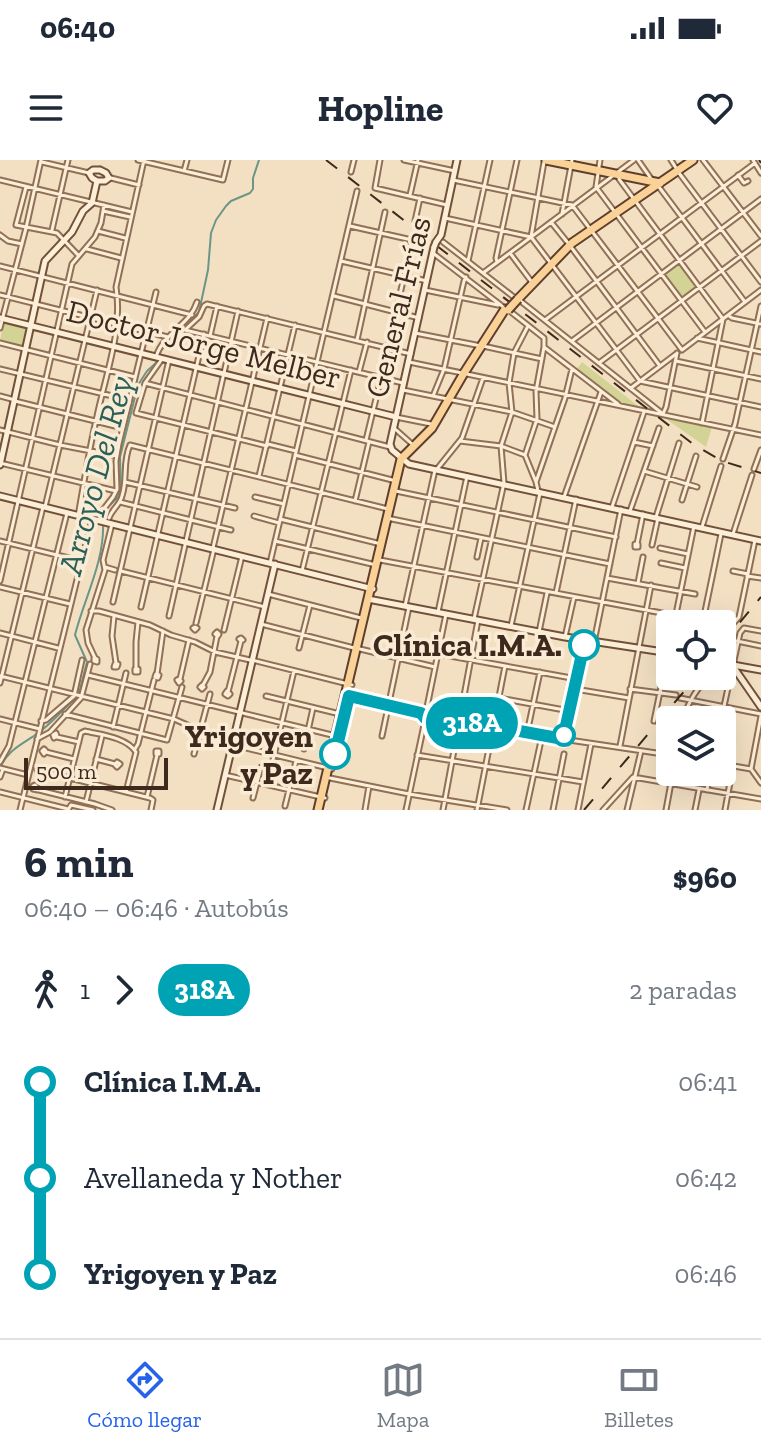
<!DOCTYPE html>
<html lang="es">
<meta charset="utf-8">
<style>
body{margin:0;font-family:"Zilla Slab",serif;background:#f6f6f7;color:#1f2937;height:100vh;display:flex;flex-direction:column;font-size:30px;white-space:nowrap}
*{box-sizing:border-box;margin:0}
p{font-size:26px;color:#747a83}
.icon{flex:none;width:44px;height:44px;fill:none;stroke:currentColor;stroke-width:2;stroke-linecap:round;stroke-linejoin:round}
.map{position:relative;height:650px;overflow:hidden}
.details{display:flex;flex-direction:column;background:#fff;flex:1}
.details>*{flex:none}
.badge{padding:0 16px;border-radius:26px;font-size:28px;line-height:52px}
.controls{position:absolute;left:656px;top:450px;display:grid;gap:16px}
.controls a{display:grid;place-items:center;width:80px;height:80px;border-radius:8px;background:#fff;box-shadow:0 8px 32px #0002;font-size:40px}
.scale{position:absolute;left:24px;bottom:20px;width:144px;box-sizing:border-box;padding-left:8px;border:4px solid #3e2a1d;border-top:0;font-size:22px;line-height:28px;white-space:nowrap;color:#3e2a1d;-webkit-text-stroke:6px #faebd4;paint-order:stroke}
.map>.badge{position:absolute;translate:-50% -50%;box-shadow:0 0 0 4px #fff}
.legs{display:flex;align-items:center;gap:12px;height:88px;padding:0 24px;font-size:26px}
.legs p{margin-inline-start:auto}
.head{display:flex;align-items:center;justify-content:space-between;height:136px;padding:0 24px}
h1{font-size:44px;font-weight:800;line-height:60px}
ul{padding:0 24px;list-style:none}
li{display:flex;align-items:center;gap:28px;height:96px;font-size:30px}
li i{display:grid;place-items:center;width:12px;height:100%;margin:0 10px;background:currentColor}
li i::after{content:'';width:20px;height:20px;margin:-10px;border:6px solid;border-radius:50%;background:#fff}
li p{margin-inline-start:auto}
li:first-child i{background:linear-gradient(#0000 50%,currentColor 0)}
li:last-child i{background:linear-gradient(currentColor 50%,#0000 0)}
.status{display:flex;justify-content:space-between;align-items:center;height:56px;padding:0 40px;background:#fff;direction:ltr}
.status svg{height:22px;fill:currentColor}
header{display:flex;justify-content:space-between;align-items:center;height:104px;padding:0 24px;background:#fff;font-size:36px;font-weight:800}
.tab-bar{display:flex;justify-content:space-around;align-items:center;height:112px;border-top:2px solid #e0e1e3;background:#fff;font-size:22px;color:#747a83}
.tab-bar a{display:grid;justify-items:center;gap:4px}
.tab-bar .on{color:#2563eb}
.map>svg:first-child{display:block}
.green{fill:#d2d395}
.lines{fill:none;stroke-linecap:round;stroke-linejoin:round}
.stream{stroke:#6b9687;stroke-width:2}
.street-casing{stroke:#907057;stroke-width:7}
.secondary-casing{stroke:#72513a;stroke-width:9}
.primary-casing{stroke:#5e3e2c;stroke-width:11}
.street{stroke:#fdeed8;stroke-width:3}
.secondary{stroke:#fdeed8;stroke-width:5}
.primary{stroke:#fad297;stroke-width:7}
.rail{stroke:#3e2a1d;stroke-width:2;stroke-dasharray:14 14;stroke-linecap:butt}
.secondary-bridge-casing{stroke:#72513a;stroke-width:9;stroke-linecap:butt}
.primary-bridge-casing{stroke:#5e3e2c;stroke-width:11;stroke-linecap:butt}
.secondary-bridge{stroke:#fdeed8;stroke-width:5}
.primary-bridge{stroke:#fad297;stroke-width:7}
.line-1-casing{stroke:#fff;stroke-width:18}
.line-1{stroke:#00a3b4;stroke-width:12}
.stop-1-dot{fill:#fff;stroke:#00a3b4;stroke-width:4}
.labels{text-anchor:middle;stroke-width:7;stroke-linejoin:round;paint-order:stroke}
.street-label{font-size:32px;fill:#3e2a1d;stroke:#faebd4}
.stop-label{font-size:32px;font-weight:bold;fill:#3e2a1d;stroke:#faebd4;text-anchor:end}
.water-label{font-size:34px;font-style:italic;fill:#2a6057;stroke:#faebd4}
</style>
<div class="status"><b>06:40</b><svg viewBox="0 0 49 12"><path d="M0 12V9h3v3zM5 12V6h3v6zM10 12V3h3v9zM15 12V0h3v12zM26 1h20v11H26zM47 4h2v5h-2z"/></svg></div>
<header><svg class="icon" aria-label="menu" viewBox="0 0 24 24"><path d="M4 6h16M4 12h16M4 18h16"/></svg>Hopline<svg class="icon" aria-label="heart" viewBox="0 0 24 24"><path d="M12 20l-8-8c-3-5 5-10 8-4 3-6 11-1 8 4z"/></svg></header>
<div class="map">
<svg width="761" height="650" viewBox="0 0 761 650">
<rect width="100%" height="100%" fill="#f3e0c3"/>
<path class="green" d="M679,100l21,28 -19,13 -20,-27z
M4,161l26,7 -5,19 -25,-6z
M582,202l60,47 -22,-5 -44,-34z
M662,256l50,11 -6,20z"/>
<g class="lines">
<path class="stream" d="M103,356l4,-8 11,-11 3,-8 -1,-32 18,-72 9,-14 10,-9 4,-12 38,-38 9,-42 3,-37 5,-13 10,-14 5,-5 19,-8 3,-4v-11l6,-18
M79,533l8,-31 -12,-27c9,-36 30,-74 28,-113
M0,608c8,-19 23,-24 38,-35 14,-10 26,-25 39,-36"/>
<defs>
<path id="street" d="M138,0l85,20 5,-20
M380,0l-5,28 72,17
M404,0l51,11
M638,0l14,20
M671,0l5,8
M703,0l58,76
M753,0l8,13
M42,2l47,11
M184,11l3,-11
M351,12l3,-12
M679,13l82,109
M738,15l6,8 4,-2
M619,16v3l104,140 -21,104
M111,18l28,7
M0,20l132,32
M453,20l119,25 110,145
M26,27l-10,38 41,8 21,22
M596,27l109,145
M596,27l4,-27
M659,27l86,115
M410,35l8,-35
M103,51l27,6
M562,54l10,-54
M445,58l86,19 109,144 121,26
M415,61l5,-23
M551,62l17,21
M350,66l62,14
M52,70l16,-70
M98,71l27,7
M0,75l8,6 14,3
M531,77l13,-75
M443,82l72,56
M571,87l89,119
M87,89l34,9
M433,93l69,53
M510,93l21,28
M341,101l86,20
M468,101l22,-101
M497,102l-1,-4 21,-98
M0,106l192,49
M483,113l151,-113
M425,130l73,15
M0,135l168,42
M334,136l85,22
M518,139l145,115 3,-7 11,-54
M511,152l33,26v9l74,57
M728,155l4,3 29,6
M545,160l210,-157
M0,168l26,-100 15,-68
M185,170l14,-13 5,-11 3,-2 204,50
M185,170l218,53
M415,173l66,13
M210,176l7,-30
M697,178l64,14
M357,180l28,-128
M572,181l189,-142
M0,183l135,34
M483,186l59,13
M388,188l25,-112
M682,190l79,-60
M156,197c7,-24 34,-32 41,-55
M162,199l-17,24 -9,30 131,33
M676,201l85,18
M409,202l352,73
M599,203l162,-122
M0,209l129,31
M359,212l8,-30
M145,223l245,64
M631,228l45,-34
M403,230l109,22 43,15
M0,236l15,4
M433,236l11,-27 20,-88 2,-4
M15,241l108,27
M396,257l35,7
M394,268l18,16
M0,270l60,15 57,11
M366,280l15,-62
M460,281l41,5 24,9
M634,282l19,4
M268,284l28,7
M295,295l101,26
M723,299l12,-35 26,-118
M0,303l116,28
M437,309l25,-31 21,-60
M754,309l7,-19
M644,311l53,16
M259,316l36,-151
M125,322l110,26
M536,322l-11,-27 12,-36 -1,-28 8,-44
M396,331l220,46
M538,331l-2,-9 29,-84 7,-29
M255,337l29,7
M564,337l37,-105
M682,340l14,-44
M355,341l14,-59
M120,342l111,28
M45,347l52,-217
M612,347l32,-95
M630,351l29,-83
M78,356c6,-33 11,-67 19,-100 9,-42 26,-87 19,-129l28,-127
M254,356l25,7
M656,357l23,-74
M109,358c3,-9 11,-13 13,-22 6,-18 0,-33 8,-51l258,64
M387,358l223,46
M280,359l101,25
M100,361l3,-11 10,-13 4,-8 -1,-28 3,-17 37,-152
M702,367l19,-61
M733,374l19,-59
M0,381l81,20
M275,381l101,24
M635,384h3v3h-3z
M637,384l6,-30
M652,385l6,-27
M213,388l54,-230
M660,388l28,6
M477,397l4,-19
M380,400l351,66 8,-9 16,-77
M270,403l87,-372
M661,403l24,5
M105,407l10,3
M121,411l144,36
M302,411l49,-201
M733,411l15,3
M747,416l14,2
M607,418l88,16
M0,421l72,-317 23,-27 6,-14 3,-18
M638,423l5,-26
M0,427l70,17
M556,433l20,-94
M268,434l93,24
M113,442l56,-242
M405,446l30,-136
M141,447l63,-273
M91,451h8l51,14 21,10 24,7 20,10 35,8
M438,452l29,-136
M114,456l-2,20 4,27
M169,456l69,-305
M474,459l30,-136 -3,-37 11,-34 -3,-29 5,-30 14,-27
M703,461l18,-87
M196,463l18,-74
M261,464l93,24
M674,464l20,-98
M511,466l29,-133
M195,467l2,1 -2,2 -2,-2z
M224,470l18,-74
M217,472l2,2 -1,2 -3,-2z
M539,472l8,-39
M0,473l58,15
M565,477l9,-40
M241,478l2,2 -2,1 -2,-2z
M737,481l24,5
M594,482l27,-133
M299,488l11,-43
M360,489l75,18
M439,494l138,25
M94,498l3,1v3l-3,-1z
M95,498l-7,-15 -2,-13 19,-60 -2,-10 9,-36
M252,500l100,25
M115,504h3l-1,3h-3z
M135,509h3v3h-3z
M136,509v-27l2,-20
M156,514l3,1 -1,3 -3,-1z
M157,514l6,-43
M88,515l248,61
M0,516l174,43 56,25 102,25
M179,519l2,2 -2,2 -2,-3z
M180,519l9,-39
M0,523l43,-176
M202,525l2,2 -2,2 -2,-2z
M203,525l7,-13 7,-36
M575,529l54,9
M630,529l46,6
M227,531l3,3 -2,2 -3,-2z
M228,532l13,-51
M266,536l74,18
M348,536l73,17 4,5h3l4,-3 110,21 128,19
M499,538l71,13
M680,538l81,16
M427,547l19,-93
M421,553l3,-5h4l4,3v4
M65,554l102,26 15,-53
M706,558l8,2
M0,559l40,10
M683,560c3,-12 16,-41 31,-42 5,0 9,2 13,3
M721,560l19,-87 4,-5 17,3
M41,561l5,-1 28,-24 8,-36
M654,561l16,-78
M113,567l13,-54
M56,573l1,3 -3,2 -1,-3z
M527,573l13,-61
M382,576l27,-129
M57,577l22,5
M37,579l13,-7 31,-34 9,-34
M563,579l21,-98
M620,586l31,-161
M44,589l2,2 -2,3 -2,-3z
M135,589l3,-5 16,-64
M304,589l9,-41
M156,591h3v3h-3z
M46,592l28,7
M194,594l16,-60
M417,595l166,27
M96,599l19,5
M0,602l9,-16 58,-233
M117,602l3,2 -3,3 -2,-2z
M272,604l22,-93
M722,604l29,5 10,14
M0,608l28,7
M751,609l10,-53
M42,611l-4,1 -1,-2 3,-2 2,3 108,27 3,2 -2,10
M225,615l100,23
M0,617l3,-8
M330,618l79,16 98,16
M38,630l-5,-1v-3l2,-1 4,5 56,14 17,6
M707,630l3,-18
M0,632l68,17
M65,637l16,-64 4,-2c17,4 41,6 51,21l-10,40
M147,637l10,-42
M253,638l8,-31
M86,642l16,-66
M285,646l11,-45
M20,650l72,-291
M68,650l3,-5 22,5
M365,650l4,-24
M406,650l19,-90
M443,650l35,-190
M477,650l28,-144
M526,650l16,-74
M553,650l11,-56
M578,650l13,-66
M603,650l30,-33 128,22
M627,650l14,-59
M666,650l7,-38
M695,650l4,-20
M725,650l8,-44"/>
<path id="secondary" d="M97,21h8l4,-3 -3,-5 -6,-3
M97,21l-5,-3 -3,-5 4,-3h7
M436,82l5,-7 16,-75
M434,87l-44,197 2,6 17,14 352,77
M0,158l396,99
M0,305l45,-204 27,-29 11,-21 9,-8 5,-22
M0,336l373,93
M368,439l197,38 105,16
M722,503l39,7
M732,505l29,42
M217,650l58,-246"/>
<path id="primary" d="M546,0l114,23
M518,139l54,-56 121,-83
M318,650l83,-351 31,-31 32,-55 41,-64"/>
</defs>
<use href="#street" class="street-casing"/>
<use href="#secondary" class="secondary-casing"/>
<use href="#primary" class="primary-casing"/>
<use href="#street" class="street"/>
<use href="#secondary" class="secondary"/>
<use href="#primary" class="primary"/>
<path class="rail" d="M326,0l367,284 29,17 39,12
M759,0l2,3
M722,484l39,-47
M584,650l113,-134"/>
<defs>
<path id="secondary-bridge" d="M434,87l2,-5"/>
<path id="primary-bridge" d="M508,150l10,-11"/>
</defs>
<use href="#secondary-bridge" class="secondary-bridge-casing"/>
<use href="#primary-bridge" class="primary-bridge-casing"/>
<use href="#secondary-bridge" class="secondary-bridge"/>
<use href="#primary-bridge" class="primary-bridge"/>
</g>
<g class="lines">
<defs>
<path id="line-1" d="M335,594l14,-58 72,17 4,5h3l4,-3 131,24 21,-94"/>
</defs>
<use href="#line-1" class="line-1-casing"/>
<use href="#line-1" class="line-1"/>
</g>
<g class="stop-1-dot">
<circle cx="584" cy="485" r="14"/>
<circle cx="564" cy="575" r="10"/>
<circle cx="335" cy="594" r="14"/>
</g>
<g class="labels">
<g class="street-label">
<text transform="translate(398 147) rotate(-76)" y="11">General Frías</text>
<text transform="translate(204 184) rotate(14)" y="11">Doctor Jorge Melber</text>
</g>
<g class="stop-label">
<text x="562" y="496">Clínica I.M.A.</text>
<text x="313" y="587">Yrigoyen<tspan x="313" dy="37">y Paz</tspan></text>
</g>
<g class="water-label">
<text transform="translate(95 315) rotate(-75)" y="12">Arroyo Del Rey</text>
</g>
</g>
</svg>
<div class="controls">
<a><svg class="icon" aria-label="locate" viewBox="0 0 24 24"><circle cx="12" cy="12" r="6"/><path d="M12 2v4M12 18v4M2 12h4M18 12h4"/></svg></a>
<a><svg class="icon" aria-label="layers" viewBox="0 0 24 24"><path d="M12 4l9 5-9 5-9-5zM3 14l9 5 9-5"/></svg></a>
</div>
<div class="scale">500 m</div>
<b class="badge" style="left:472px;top:563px;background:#00a3b4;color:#fff">318A</b>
</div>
<section class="details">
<div class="head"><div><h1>6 min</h1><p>06:40 – 06:46 · Autobús</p></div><b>$960</b></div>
<div class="legs"><svg class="icon" aria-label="walk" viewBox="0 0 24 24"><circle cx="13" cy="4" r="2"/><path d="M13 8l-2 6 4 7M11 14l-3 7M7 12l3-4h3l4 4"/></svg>1<svg class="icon" aria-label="forward" viewBox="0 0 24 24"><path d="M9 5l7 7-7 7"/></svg><b class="badge" style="background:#00a3b4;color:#fff">318A</b><p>2 paradas</p></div>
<ul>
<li><i style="color:#00a3b4"></i><b>Clínica I.M.A.</b><p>06:41</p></li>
<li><i style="color:#00a3b4"></i><span>Avellaneda y Nother</span><p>06:42</p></li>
<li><i style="color:#00a3b4"></i><b>Yrigoyen y Paz</b><p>06:46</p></li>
</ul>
</section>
<nav class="tab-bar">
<a class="on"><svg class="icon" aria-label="directions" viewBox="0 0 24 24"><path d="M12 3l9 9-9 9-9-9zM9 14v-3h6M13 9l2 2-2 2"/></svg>Cómo llegar</a>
<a><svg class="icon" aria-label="map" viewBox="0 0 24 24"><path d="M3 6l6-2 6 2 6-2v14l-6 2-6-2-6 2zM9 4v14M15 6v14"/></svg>Mapa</a>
<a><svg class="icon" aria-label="tickets" viewBox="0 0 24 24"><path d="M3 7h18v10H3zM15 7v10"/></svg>Billetes</a>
</nav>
